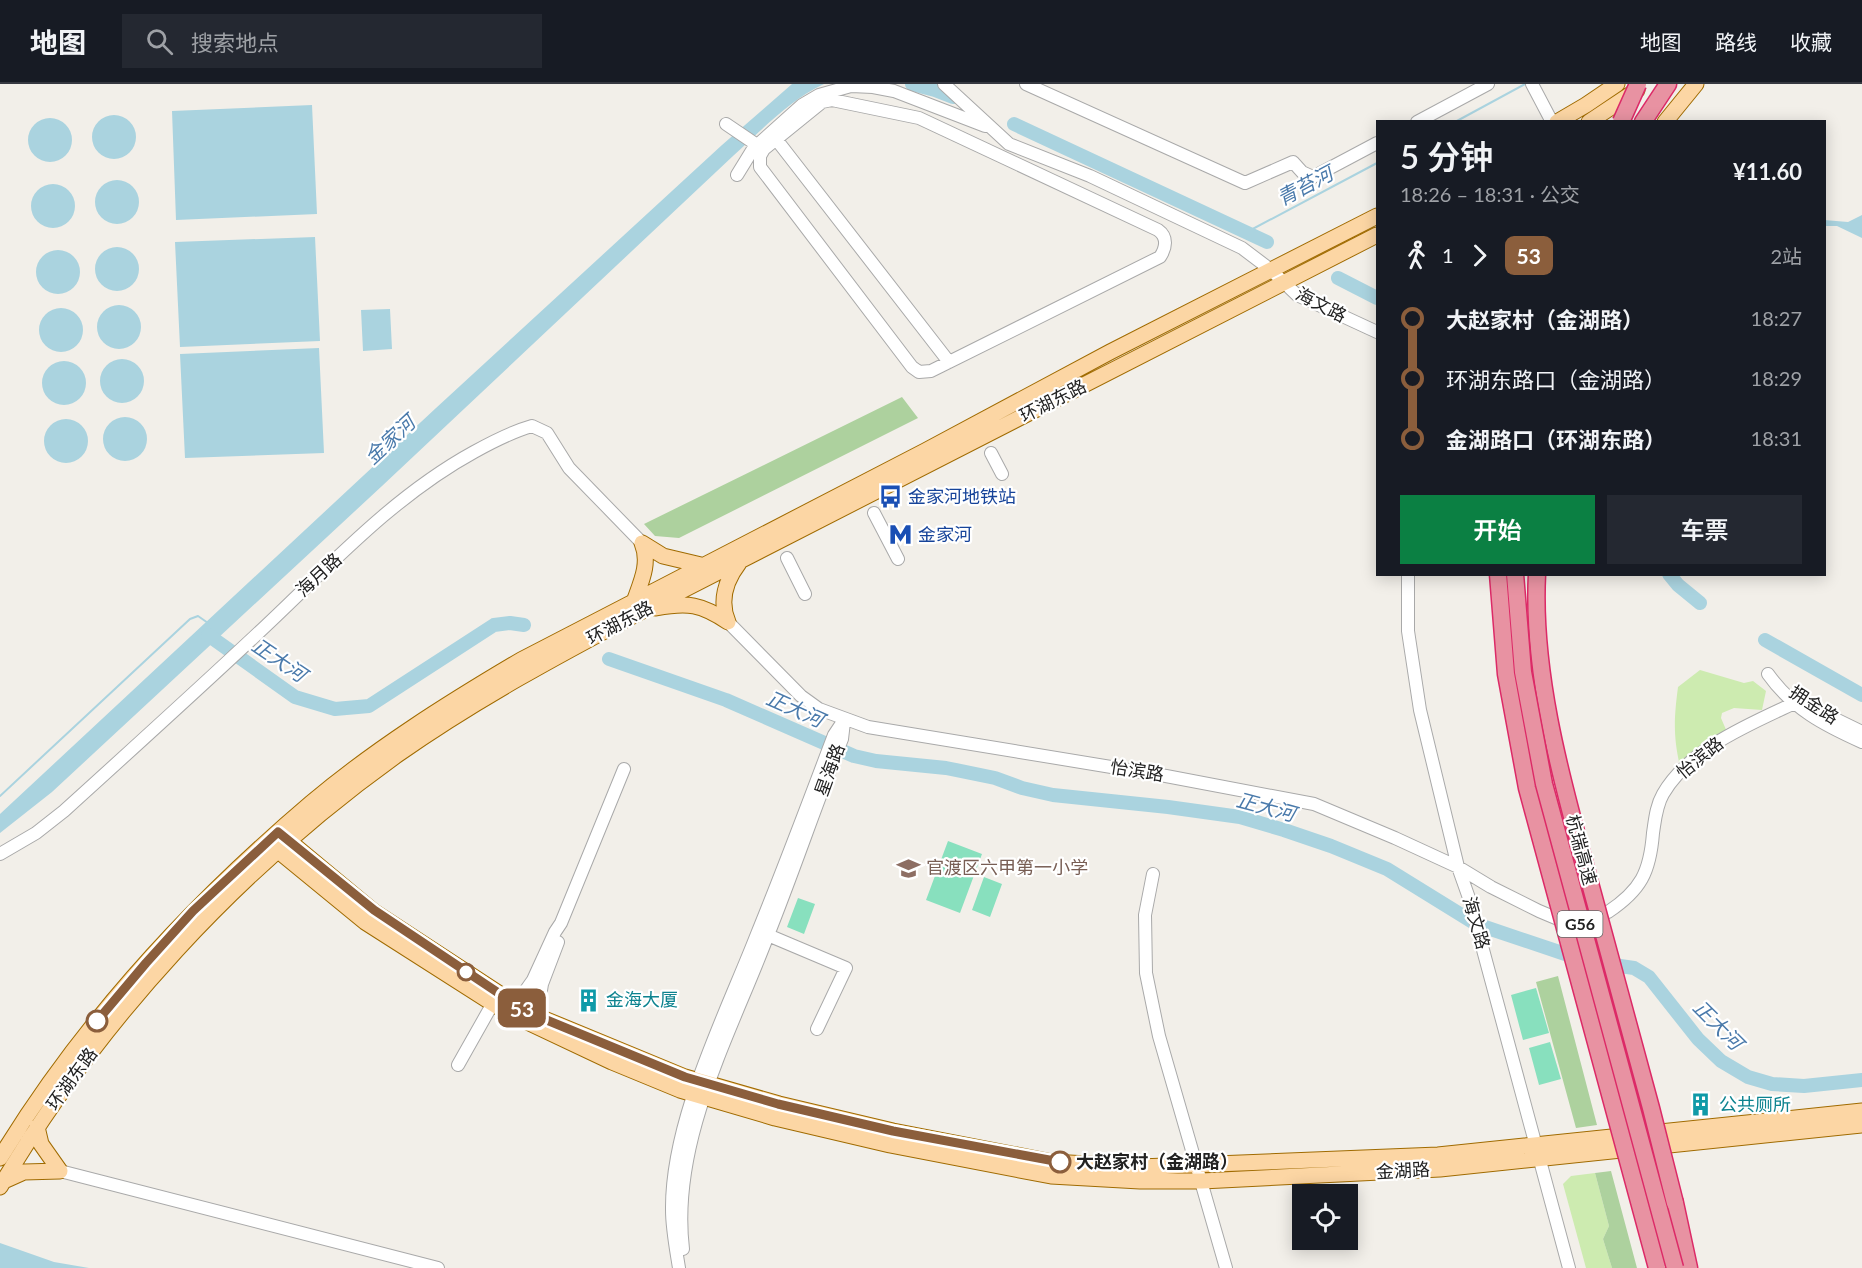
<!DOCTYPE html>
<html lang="zh">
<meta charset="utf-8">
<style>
body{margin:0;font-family:Lato,"Noto Sans SC",sans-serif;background:#242831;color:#f1f3f6;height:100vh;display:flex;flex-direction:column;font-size:22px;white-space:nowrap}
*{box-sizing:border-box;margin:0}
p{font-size:20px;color:#9ea1a6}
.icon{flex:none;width:33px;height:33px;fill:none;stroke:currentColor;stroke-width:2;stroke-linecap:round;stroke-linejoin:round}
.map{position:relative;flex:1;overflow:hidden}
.drawer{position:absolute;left:1376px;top:36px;width:450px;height:456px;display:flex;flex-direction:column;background:#171b24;border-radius:0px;box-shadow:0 3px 15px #0003}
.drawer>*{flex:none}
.badge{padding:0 12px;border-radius:9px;font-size:21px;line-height:39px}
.buttons{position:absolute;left:1292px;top:1100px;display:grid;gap:12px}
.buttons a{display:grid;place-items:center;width:66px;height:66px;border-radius:0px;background:#171b24;box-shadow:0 3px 15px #0003;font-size:30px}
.map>.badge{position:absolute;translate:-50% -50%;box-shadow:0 0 0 3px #fff}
.legs{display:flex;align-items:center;gap:9px;height:66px;padding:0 24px;font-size:20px}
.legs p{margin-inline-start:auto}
.headline{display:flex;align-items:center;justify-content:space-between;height:102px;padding:0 24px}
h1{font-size:33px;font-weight:600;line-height:45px}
.cta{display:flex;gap:12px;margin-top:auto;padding:12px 24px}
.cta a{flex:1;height:69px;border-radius:0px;background:#0b8043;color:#fff;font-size:24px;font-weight:600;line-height:69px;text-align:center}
.cta a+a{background:#242831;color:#f1f3f6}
ul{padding:0 24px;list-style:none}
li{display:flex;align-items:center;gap:21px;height:60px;font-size:22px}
li i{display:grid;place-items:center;width:9px;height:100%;margin:0 8px;background:currentColor}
li i::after{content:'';width:15px;height:15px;margin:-8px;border:4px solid;border-radius:50%;background:#171b24}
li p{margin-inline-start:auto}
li:first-child i{background:linear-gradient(#0000 50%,currentColor 0)}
li:last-child i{background:linear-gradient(currentColor 50%,#0000 0)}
header{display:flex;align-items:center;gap:36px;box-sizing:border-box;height:84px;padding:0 30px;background:#171b24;border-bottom:2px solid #363941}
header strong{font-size:28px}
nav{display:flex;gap:33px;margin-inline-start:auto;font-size:21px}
.search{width:420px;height:54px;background:#242831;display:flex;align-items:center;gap:15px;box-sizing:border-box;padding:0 21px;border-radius:0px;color:#9ea1a6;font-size:22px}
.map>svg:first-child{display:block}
.grass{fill:#cdebb0}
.forest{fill:#add19e}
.pitch{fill:#88e0be}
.water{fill:#aad3df}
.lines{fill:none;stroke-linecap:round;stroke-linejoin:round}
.stream{stroke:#aad3df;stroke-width:2}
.river{stroke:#aad3df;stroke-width:14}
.minor-casing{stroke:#a9a9a9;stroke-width:14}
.major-casing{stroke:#a06b00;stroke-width:17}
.highway-casing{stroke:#dc2a67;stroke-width:19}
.minor{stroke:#fff;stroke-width:12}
.major{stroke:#fcd6a4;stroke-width:15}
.highway{stroke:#e892a2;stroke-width:16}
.highway-bridge-casing{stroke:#dc2a67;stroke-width:19;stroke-linecap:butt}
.highway-bridge{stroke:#e892a2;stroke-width:16}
.line-1-casing{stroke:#fff;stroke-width:14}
.line-1{stroke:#8b5e3c;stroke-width:9}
.stop-1-dot{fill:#fff;stroke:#8b5e3c;stroke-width:3}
.labels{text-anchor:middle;stroke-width:4.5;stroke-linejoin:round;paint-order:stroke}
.shield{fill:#fff;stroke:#646464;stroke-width:1.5}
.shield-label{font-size:16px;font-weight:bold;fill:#222}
.street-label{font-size:18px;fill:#222;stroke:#fff}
.transit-label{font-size:18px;fill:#164399;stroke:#fff;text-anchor:start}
.education-label{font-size:18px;fill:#785e54;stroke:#fff;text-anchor:start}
.culture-label{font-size:18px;fill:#0d838f;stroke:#fff;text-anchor:start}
.stop-label{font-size:18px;font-weight:bold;fill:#222;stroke:#fff;text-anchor:start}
.water-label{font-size:20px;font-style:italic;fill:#4a7aab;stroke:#fff}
</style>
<header>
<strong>地图</strong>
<div class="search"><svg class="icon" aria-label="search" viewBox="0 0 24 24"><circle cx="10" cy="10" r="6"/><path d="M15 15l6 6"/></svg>搜索地点</div>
<nav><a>地图</a><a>路线</a><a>收藏</a></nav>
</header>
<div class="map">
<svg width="1862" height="1184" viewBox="0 0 1862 1184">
<rect width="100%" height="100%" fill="#f2efe9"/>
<path class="grass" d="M1700,586l44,13 9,-2 13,10 -4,19 -28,-2 -12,5 -1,5 6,14 -47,34c-7,-30 -6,-48 -2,-79z
M1595,1089l14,53 -6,13 9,29h-26l-23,-84 8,-8z"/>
<path class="forest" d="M902,313l16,21 -239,120 -24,-2 -11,-12z
M1558,892l39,149 -21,3 -40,-146z
M1611,1087l26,97h-25l-9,-29 6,-13 -14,-53z"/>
<path class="pitch" d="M948,757l34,13 -22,59 -34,-13z
M984,793l18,7 -12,33 -18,-7z
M798,814l17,6 -11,30 -17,-7z
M1536,904l13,45 -26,7 -12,-45z
M1550,958l11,37 -22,6 -10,-37z"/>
<path class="water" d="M792,0h32c-35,16 -63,47 -91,72l-351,330 -330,306 -52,41v-19l436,-406 286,-263z
M312,21l5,109 -141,6 -4,-109z
M92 53a22 22 0 1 1 44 0a22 22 0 1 1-44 0Z
M28 56a22 22 0 1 1 44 0a22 22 0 1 1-44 0Z
M95 118a22 22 0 1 1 44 0a22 22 0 1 1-44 0Z
M31 122a22 22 0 1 1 44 0a22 22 0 1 1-44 0Z
M1862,131v23l-25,-12h-13v-6l24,2z
M315,153l5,104 -140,6 -5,-105z
M95 185a22 22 0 1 1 44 0a22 22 0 1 1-44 0Z
M36 188a22 22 0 1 1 44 0a22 22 0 1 1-44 0Z
M97 243a22 22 0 1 1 44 0a22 22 0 1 1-44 0Z
M39 246a22 22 0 1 1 44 0a22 22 0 1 1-44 0Z
M390,225l2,40 -29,2 -2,-41z
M319,264l5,105 -139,5 -5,-104z
M100 297a22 22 0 1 1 44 0a22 22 0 1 1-44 0Z
M42 299a22 22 0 1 1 44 0a22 22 0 1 1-44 0Z
M103 355a22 22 0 1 1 44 0a22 22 0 1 1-44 0Z
M44 357a22 22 0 1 1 44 0a22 22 0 1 1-44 0Z
M0,1159l54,19 35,6h-89z"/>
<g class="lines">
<path class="stream" d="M1455,38l70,-38
M1247,148l130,-69
M0,712l190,-177 8,-3 10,7"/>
<path class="river" d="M912,0l23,6 18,7
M1014,40l253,118
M1338,194l39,20
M1669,490l9,11 22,18
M208,551l87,62 40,12 34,-3 125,-81 16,-2 14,2
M1765,556l97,55
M609,575l117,41 128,56 22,5 70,7 49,10 27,10 31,7 115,12 72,10 44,13 47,16 56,23 89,55 110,37 48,7 15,9 49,62 23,22 27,16 24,7 32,2 58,-6"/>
<defs>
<path id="minor" d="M944,0l65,60 81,32 152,72 29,22 26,25 80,37
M1026,0l219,99 48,-21 9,10 11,5 64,-34
M1532,0l20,38
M832,16l87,18 239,112c10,7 8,18 2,27l-229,114 -12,1 -7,-5 -152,-200v-11l4,-7 58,-47z
M1417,38l71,-38
M726,40l31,21
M776,55l173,223
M737,91l16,-26 49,-44 17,-10 32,-9 22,1 21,4 91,35
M991,369l11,21
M874,429l24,46
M787,474l18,36
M1408,490v57l12,79 38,157 11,31 100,370
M728,538l73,74 18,13 49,18 298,49 148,28 81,34 63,29 33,20 48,24 19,8
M1768,590c25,35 56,51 94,68
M1805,618l20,12 37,18
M0,770l36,-21 28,-22c64,-58 128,-116 191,-175 70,-65 135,-138 219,-184 18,-10 37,-20 58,-26l15,7 22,35 73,75
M1153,790l-8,41 1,58 13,63 67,232
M1608,828c33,-22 42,-40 45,-79 2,-13 3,-27 10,-39 27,-47 92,-72 138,-94
M763,849l83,35 -29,61
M516,920l17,-24 22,-48 6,-9 63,-154
M537,932l5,-32 16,-42
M458,981l35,-62
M60,1087l378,97
M683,1165c-13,-108 48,-216 85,-314 26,-65 48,-131 74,-196l2,-17
M679,1184c-3,-19 -7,-39 -7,-58 -1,-89 53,-194 85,-276 27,-66 52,-133 77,-199l10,-15"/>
<path id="major" d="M1557,38l29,-17 31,-21
M1589,38l48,-32
M1665,38l31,-38
M635,515c7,-19 15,-37 7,-56l21,13 38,9
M656,524c32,-6 45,-4 72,14 -9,-21 -2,-42 11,-59
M283,752l90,75 139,91 25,14 148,61 94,27 114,27 159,31 88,5 298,-12 424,-44
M271,761l94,77 141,90 106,50 68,28 95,28 115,27 161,31 89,5h62l238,-12 422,-44
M0,1074c82,-135 191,-253 311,-355 64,-54 137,-100 210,-143l404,-209 185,-99 267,-136
M4,1097l20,-9 36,-1 -19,-27 -4,-17
M0,1103c100,-169 238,-318 397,-432 78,-55 162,-100 247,-145l733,-375"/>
<path id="highway" d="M1643,38l25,-38
M1537,490c-5,95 22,197 47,287
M1675,1119l14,65"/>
</defs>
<use href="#minor" class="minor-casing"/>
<use href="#major" class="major-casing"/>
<use href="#highway" class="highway-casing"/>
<use href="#minor" class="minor"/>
<use href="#major" class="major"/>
<use href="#highway" class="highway"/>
<defs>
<path id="highway-bridge" d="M1621,38l17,-38
M1498,490l8,100 21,114 130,480
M1515,490l8,98 21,112 131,484
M1584,777l67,247 24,95"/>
</defs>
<use href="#highway-bridge" class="highway-bridge-casing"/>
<use href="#highway-bridge" class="highway-bridge"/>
</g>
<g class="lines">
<defs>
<path id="line-1" d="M97,937l49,-58 47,-52 85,-79 96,78 138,92 25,14 148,61 93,27 115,27 167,31"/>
</defs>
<use href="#line-1" class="line-1-casing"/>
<use href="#line-1" class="line-1"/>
</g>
<defs>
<symbol id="bus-bare" viewBox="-9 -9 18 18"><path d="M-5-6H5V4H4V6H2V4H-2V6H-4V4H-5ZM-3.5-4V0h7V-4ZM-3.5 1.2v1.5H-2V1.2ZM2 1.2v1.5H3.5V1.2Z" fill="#1a4fb4" stroke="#fff" stroke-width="2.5" paint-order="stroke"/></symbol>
<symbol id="metro-bare" viewBox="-9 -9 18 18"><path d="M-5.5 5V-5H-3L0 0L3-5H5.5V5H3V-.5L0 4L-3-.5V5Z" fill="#1a4fb4" stroke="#fff" stroke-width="2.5" paint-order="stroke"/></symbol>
<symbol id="school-bare" viewBox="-9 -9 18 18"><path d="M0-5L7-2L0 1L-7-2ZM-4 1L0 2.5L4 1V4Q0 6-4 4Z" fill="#8d6e63" stroke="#fff" stroke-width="2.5" paint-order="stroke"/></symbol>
<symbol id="building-bare" viewBox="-9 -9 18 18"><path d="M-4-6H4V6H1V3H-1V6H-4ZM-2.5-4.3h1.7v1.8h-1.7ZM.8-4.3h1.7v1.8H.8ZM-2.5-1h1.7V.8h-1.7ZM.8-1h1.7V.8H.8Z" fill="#0f9aa8" stroke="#fff" stroke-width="2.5" paint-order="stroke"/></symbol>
</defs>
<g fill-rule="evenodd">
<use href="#bus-bare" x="874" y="396" width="33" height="33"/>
<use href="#metro-bare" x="884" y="434" width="33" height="33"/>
<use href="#school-bare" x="892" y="768" width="33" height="33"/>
<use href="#building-bare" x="572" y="900" width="33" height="33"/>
<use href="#building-bare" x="1684" y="1004" width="33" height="33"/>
</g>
<g class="stop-1-dot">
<circle cx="466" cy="888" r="8"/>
<circle cx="97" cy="937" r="10"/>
<circle cx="1060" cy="1078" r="10"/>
</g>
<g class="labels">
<rect class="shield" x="1557.5" y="827" width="45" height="26" rx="4.5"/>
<g class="shield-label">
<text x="1580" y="846">G56</text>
</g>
<g class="street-label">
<text transform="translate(1321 221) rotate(27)" y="6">海文路</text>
<text transform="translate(1053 317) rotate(-27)" y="6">环湖东路</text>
<text transform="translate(319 491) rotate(-43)" y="6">海月路</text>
<text transform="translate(620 539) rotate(-28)" y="6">环湖东路</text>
<text transform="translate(1814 621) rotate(33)" y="6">拥金路</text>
<text transform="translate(1700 674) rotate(-39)" y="6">怡滨路</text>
<text transform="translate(830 686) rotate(-70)" y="6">星海路</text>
<text transform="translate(1137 687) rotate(9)" y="6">怡滨路</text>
<text transform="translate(1581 766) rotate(75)" y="6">杭瑞高速</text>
<text transform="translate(1476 839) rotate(74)" y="6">海文路</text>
<text transform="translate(72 995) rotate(-54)" y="6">环湖东路</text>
<text transform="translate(1403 1087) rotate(-3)" y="6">金湖路</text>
</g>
<g class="transit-label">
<text x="908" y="419">金家河地铁站</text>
<text x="918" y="457">金家河</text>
</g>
<g class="education-label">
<text x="926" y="790">官渡区六甲第一小学</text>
</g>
<g class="culture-label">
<text x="606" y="922">金海大厦</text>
<text x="1719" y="1027">公共厕所</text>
</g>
<g class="stop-label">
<text x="1076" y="1084">大赵家村（金湖路）</text>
</g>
<g class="water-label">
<text transform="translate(1305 102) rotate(-28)" y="7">青苔河</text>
<text transform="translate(390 356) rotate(-43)" y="7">金家河</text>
<text transform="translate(279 576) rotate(34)" y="7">正大河</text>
<text transform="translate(795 625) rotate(24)" y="7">正大河</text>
<text transform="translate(1266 723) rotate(15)" y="7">正大河</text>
<text transform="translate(1718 941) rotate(45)" y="7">正大河</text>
</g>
</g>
</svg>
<div class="buttons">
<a><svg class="icon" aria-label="locate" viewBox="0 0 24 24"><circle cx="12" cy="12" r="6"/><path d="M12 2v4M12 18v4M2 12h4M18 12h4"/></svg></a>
</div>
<b class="badge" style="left:522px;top:924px;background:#8b5e3c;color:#fff">53</b>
<section class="drawer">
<div class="headline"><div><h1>5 分钟</h1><p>18:26 – 18:31 · 公交</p></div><b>¥11.60</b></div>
<div class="legs"><svg class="icon" aria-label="walk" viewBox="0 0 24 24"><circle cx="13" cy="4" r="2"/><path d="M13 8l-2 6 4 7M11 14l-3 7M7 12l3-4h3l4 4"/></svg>1<svg class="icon" aria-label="forward" viewBox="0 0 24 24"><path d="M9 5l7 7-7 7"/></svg><b class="badge" style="background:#8b5e3c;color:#fff">53</b><p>2站</p></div>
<ul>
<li><i style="color:#8b5e3c"></i><b>大赵家村（金湖路）</b><p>18:27</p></li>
<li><i style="color:#8b5e3c"></i><span>环湖东路口（金湖路）</span><p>18:29</p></li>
<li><i style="color:#8b5e3c"></i><b>金湖路口（环湖东路）</b><p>18:31</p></li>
</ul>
<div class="cta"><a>开始</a><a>车票</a></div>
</section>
</div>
